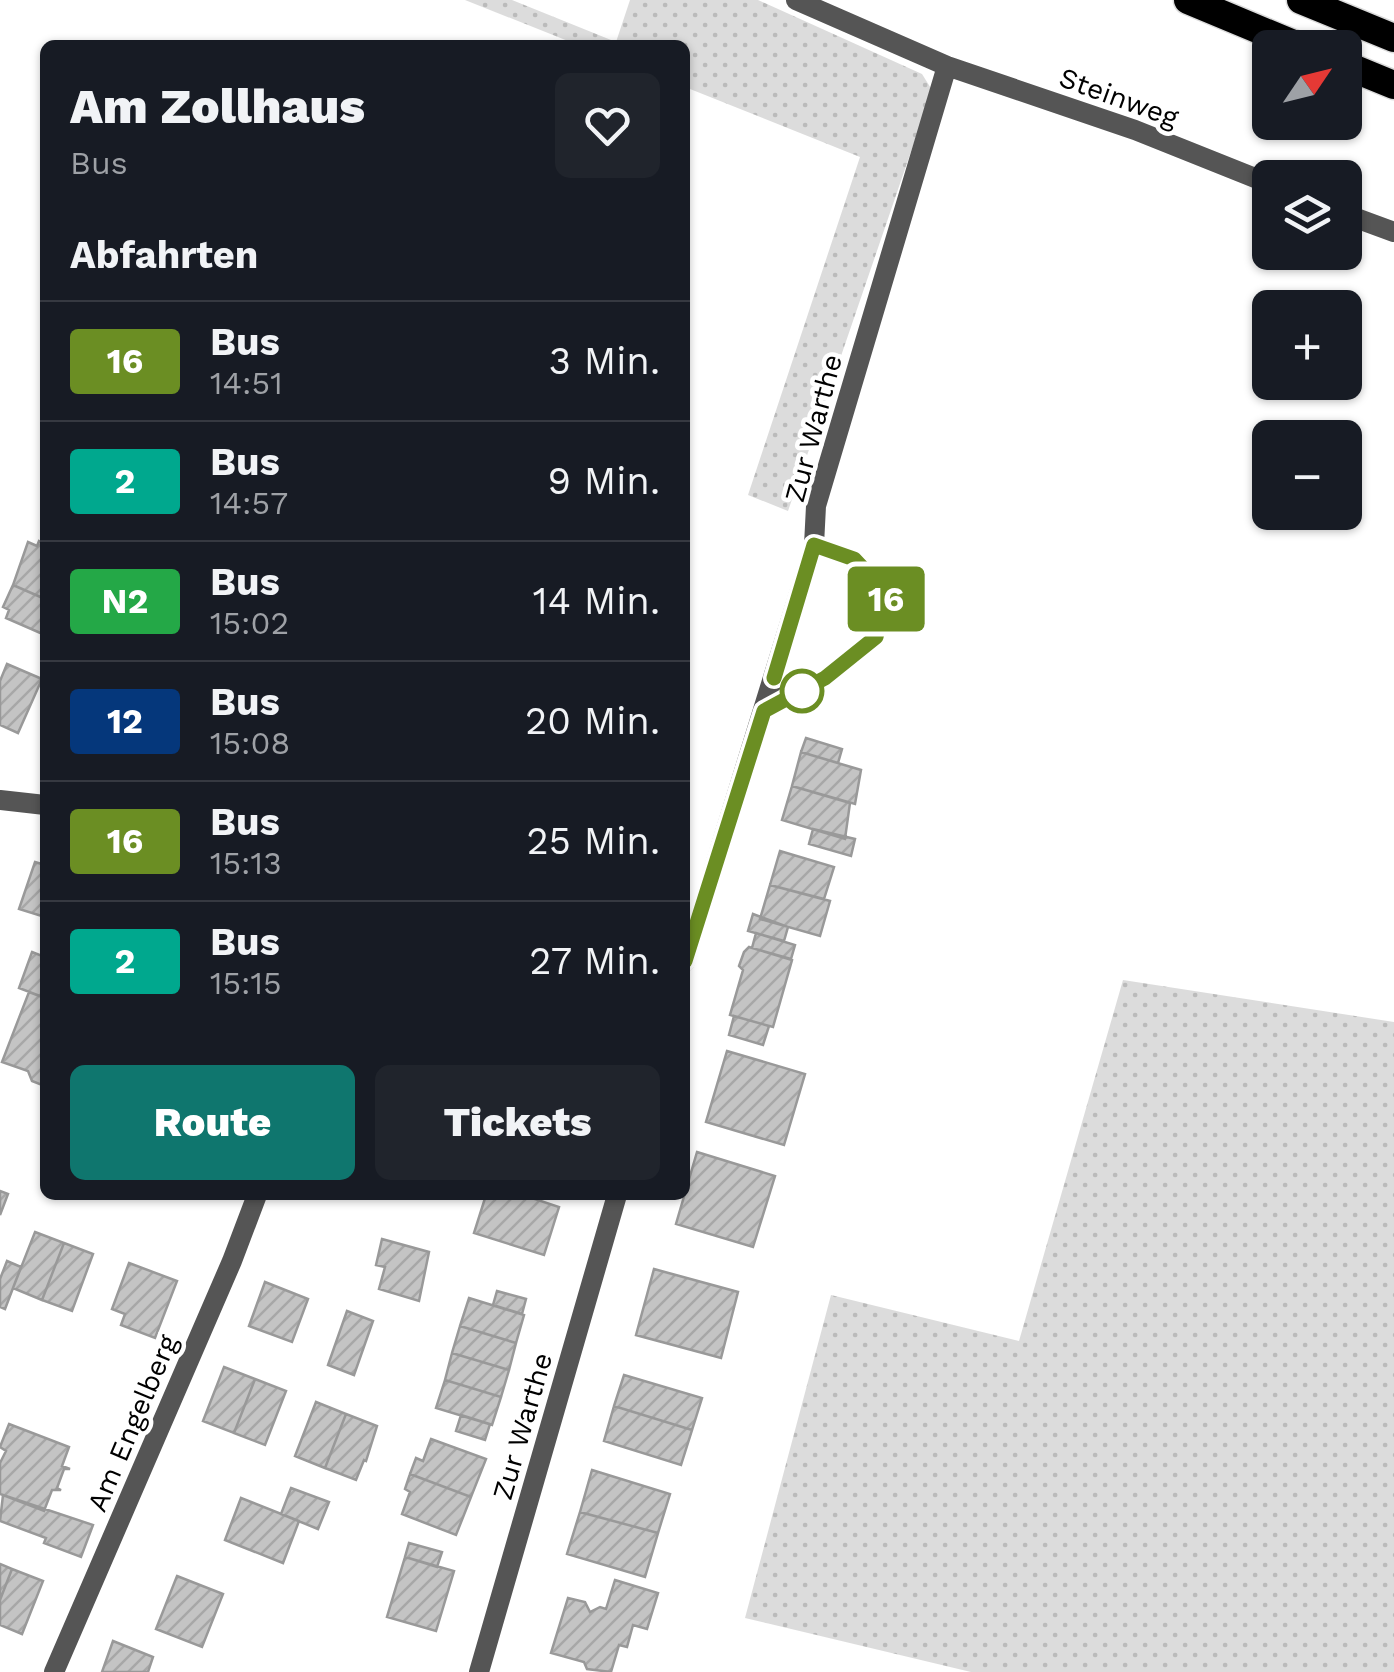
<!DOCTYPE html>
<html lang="de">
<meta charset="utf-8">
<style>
body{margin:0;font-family:"Work Sans",sans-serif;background:#20242c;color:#f1f3f6;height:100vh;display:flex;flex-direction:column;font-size:38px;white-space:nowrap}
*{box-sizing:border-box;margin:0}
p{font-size:32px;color:#9ea1a6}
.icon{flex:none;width:55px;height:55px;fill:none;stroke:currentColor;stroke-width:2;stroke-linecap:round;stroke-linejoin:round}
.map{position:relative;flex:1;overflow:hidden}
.panel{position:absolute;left:40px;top:40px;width:650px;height:1160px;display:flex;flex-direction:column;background:#171b24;border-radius:15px;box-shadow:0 2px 8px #0004}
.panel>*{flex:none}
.badge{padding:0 20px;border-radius:8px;font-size:35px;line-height:65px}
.needle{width:65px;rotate:55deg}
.controls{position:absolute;left:1252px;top:30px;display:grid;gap:20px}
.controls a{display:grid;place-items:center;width:110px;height:110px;border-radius:15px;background:#171b24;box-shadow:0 2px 8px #0004;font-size:50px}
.map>.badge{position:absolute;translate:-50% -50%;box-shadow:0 0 0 5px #fff}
h2{padding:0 30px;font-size:38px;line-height:90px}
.round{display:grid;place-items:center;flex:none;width:105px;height:105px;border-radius:15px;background:#20242c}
.head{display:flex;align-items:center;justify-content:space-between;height:170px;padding:0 30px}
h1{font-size:48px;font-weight:800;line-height:75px}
.action{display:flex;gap:20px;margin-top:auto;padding:20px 30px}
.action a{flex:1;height:115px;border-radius:15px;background:#0f766e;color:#fff;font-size:40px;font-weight:800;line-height:115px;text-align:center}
.action a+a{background:#20242c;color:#f1f3f6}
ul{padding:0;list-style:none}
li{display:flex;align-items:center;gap:30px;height:120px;padding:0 30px;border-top:2px solid #363941}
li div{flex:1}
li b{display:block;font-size:38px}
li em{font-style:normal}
li .badge{min-width:110px;font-weight:700;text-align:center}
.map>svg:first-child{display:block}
.grass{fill:url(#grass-dots)}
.building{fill:url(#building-hatch);stroke:#999;stroke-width:2.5}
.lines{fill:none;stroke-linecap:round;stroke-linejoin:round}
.trunk-casing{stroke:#dbdbdb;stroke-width:31}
.service{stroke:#555;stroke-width:15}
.minor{stroke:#555;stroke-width:20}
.trunk{stroke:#000;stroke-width:28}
.line-casing{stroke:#fff;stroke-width:22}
.line{stroke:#6b8e23;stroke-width:15}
.stop-dot{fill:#fff;stroke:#6b8e23;stroke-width:5}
.labels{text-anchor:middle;stroke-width:9;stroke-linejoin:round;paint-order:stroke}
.street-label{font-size:28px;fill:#000;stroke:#fff}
</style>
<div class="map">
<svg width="1394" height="1672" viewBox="0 0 1394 1672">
<defs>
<pattern id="grass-dots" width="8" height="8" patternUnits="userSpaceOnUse" patternTransform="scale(2.5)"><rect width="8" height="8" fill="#dcdcdc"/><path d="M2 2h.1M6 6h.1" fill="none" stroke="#bbb" stroke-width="1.8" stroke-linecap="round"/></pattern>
<pattern id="building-hatch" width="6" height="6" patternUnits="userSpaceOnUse" patternTransform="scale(2.5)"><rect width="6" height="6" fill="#c4c4c4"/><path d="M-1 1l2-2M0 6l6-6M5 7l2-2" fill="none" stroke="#a7a7a7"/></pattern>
</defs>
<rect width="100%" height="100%" fill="#fff"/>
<path class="grass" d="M465,0h47l104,42 14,-42h128l164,74 10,16 -144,421 -40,-16 112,-338 -175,-70v-42h-107z
M1123,980l271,42v650h-423l-226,-54 86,-323 188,46z"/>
<path class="building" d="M39,541l6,3v55l-32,-14 15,-43 9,4z
M13,585l32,14v36l-39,-17 3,-8 -6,-3z
M7,664l35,15 -24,54 -18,-8v-44z
M806,738l36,11 -4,14 -37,-11z
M801,752l60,18 -6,34 -63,-18z
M792,786l58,17 -5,36 -63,-19z
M813,829l42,10 -4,17 -42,-12z
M780,851l54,16 -10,32 -54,-14z
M35,862l10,3v52l-26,-8z
M770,885l60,16 -10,35 -60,-17z
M753,914l35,13 -4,14 -36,-10z
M756,933l39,12 -4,14 -39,-11z
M749,947l43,13 -19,67 -43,-12 13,-45 -4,-4 5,-14z
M32,952l13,5v41l-26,-10z
M29,992l16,6v86l-3,1 -10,-4 -4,-10 -26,-9z
M734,1016l35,10 -6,19 -34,-10z
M727,1051l78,23 -21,71 -78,-23z
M697,1152l78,24 -22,71 -77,-23z
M0,1191l8,3 -8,21z
M486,1195h37l36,12 -15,48 -70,-22z
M35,1232l29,11 -22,57 -29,-12z
M382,1239l47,13 -10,49 -40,-12 6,-22 -9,-2z
M64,1243l29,11 -21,57 -30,-11z
M7,1261l14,6 -16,42 -5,-2v-28z
M129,1263l48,18 -22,57 -34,-13 4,-11 -13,-5z
M654,1269l84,23 -17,66 -85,-23z
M265,1282l43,17 -16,43 -43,-16z
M497,1291l29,8 -4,15 -29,-9z
M469,1298l55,17 -8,28 -56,-17z
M347,1311l26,10 -19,54 -26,-10z
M460,1326l56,17 -7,27 -57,-17z
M452,1353l57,17 -8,27 -56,-17z
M224,1367l31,12 -21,54 -31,-12z
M624,1375l78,23 -10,32 -78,-24z
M255,1379l31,12 -21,54 -31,-12z
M445,1380l56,17 -9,28 -56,-17z
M316,1402l30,12 -21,54 -30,-12z
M614,1406l78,24 -11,35 -77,-24z
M346,1414l31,12 -11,35 -2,-1 -8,20 -31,-12z
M461,1415l29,9 -5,16 -29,-9z
M9,1424l60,23 -7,19 8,3h-6l-7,19 4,2h-9l-8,21 -44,-17v-31l6,-12 -6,-4z
M431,1439l55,20 -15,38 -61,-23 6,-16 7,3z
M592,1470l78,24 -12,39 -78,-21z
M410,1474l61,23 -15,38 -54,-21 8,-22 -5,-3z
M291,1488l38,14 -11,27 -37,-15z
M3,1495l90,30 -12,32 -37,-14 2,-5 -46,-17z
M241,1498l58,23 -16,42 -58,-23z
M580,1512l78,21 -13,44 -78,-23z
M409,1543l33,9 -5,15 -32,-10z
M405,1557l49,14 -18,60 -49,-14z
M0,1564l12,5 -12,31z
M12,1569l31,12 -21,53 -22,-9v-25z
M177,1576l46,18 -21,53 -46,-18z
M615,1580l43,13 -11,36 -14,-4 -6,22 -8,-2 -8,27 -24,-3 -3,-7 -33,-9 17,-55 17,4 5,10 10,-5 6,2z
M113,1641l40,16 -5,15h-46z"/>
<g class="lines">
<defs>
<path id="trunk" d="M1188,0l115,48
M1301,0l93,38
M1345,65l49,20"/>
</defs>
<use href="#trunk" class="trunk-casing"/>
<path class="service" d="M764,711l61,-33 51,-41 11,-43 -33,-35 -40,-14"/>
<path class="minor" d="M796,0l151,66 188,64 135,54
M1345,214l49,18
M0,800l45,5
M685,962l129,-417 2,-39 131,-440
M54,1672l178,-411 25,-66
M479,1672l138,-477"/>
<use href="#trunk" class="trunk"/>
</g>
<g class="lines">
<defs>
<path id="line" d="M685,961l79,-250 61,-33 51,-41 11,-43 -33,-35 -40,-14 -40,133"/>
</defs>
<use href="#line" class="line-casing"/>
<use href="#line" class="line"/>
</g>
<circle class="stop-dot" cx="802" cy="691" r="20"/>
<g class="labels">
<g class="street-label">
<text transform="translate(1119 97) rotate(20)" y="10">Steinweg</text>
<text transform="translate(813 428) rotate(-75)" y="10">Zur Warthe</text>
<text transform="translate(132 1423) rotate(-67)" y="10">Am Engelberg</text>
<text transform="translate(522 1426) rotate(-74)" y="10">Zur Warthe</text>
</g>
</g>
</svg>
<div class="controls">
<a><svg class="needle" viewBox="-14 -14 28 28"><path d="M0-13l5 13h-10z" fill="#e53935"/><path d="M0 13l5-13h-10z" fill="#9ea1a6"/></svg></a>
<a><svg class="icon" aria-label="layers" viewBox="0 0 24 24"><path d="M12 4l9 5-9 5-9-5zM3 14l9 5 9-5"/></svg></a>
<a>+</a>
<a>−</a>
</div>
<b class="badge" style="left:886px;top:599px;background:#6b8e23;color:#fff">16</b>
<section class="panel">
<div class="head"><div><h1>Am Zollhaus</h1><p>Bus</p></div><a class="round"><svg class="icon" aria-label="heart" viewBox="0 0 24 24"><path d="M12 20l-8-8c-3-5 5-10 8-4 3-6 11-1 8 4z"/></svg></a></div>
<h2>Abfahrten</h2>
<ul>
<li><span class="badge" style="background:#6b8e23;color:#fff">16</span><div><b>Bus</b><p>14:51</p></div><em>3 Min.</em></li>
<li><span class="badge" style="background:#00a88e;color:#fff">2</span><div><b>Bus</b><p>14:57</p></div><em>9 Min.</em></li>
<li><span class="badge" style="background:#24a847;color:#fff">N2</span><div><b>Bus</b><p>15:02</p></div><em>14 Min.</em></li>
<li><span class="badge" style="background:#05377b;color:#fff">12</span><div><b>Bus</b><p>15:08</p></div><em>20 Min.</em></li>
<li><span class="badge" style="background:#6b8e23;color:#fff">16</span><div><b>Bus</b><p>15:13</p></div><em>25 Min.</em></li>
<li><span class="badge" style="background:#00a88e;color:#fff">2</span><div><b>Bus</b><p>15:15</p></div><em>27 Min.</em></li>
</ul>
<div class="action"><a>Route</a><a>Tickets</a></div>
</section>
</div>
